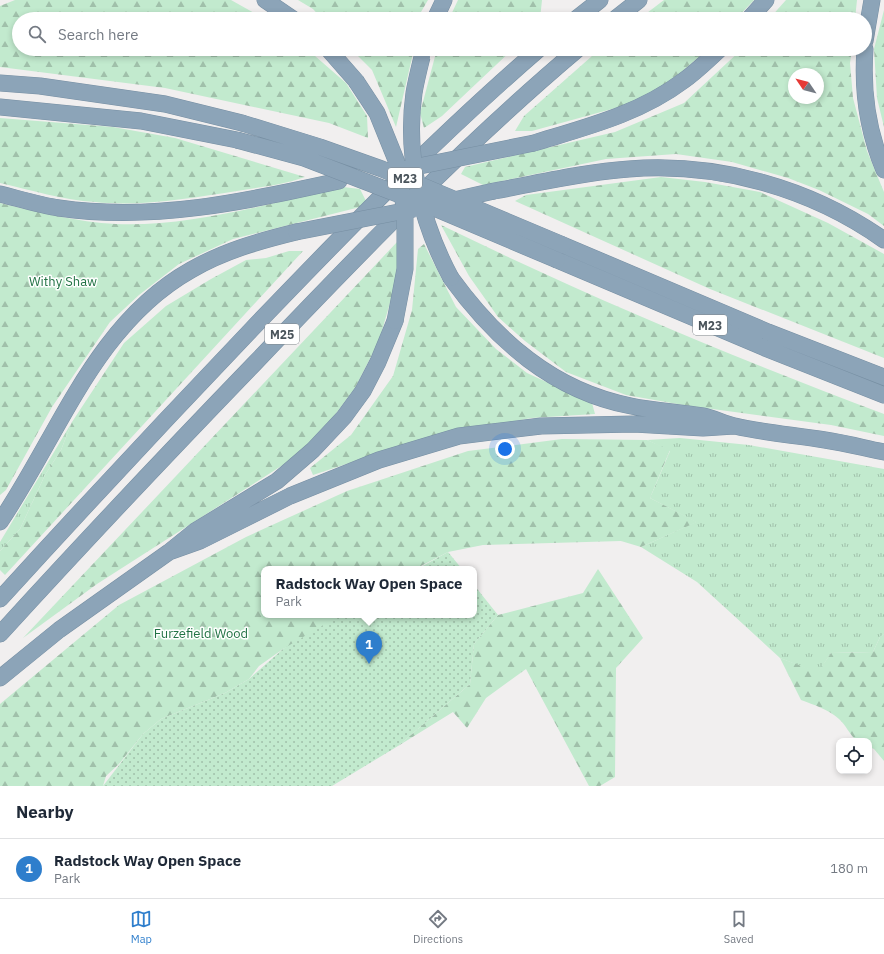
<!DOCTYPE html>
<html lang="en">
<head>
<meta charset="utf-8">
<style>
  :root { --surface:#fff; --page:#f6f6f7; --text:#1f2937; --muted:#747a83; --line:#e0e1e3; --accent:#2e7ecc }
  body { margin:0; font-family:"IBM Plex Sans",sans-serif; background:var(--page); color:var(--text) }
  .controls { position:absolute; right:12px; bottom:12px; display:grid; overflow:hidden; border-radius:8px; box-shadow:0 2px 6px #0003 }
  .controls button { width:36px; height:36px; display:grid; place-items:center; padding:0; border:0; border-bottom:1px solid var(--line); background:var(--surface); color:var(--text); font:20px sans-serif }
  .compass { position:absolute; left:788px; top:68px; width:36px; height:36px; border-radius:50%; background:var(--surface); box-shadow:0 2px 6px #0003; rotate:305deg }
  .you { position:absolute; left:505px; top:449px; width:14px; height:14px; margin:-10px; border:3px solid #fff; border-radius:50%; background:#1a73e8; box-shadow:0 0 0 6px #1a73e833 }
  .badge { display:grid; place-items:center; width:26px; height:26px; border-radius:50%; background:var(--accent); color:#fff; font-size:13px; font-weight:700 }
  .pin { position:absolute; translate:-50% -33px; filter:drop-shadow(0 1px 2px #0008) }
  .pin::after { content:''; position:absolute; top:21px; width:14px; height:12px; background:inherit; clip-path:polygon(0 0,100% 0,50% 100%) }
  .popup { position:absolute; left:261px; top:566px; width:216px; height:52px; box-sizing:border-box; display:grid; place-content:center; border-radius:8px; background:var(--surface); filter:drop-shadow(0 1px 3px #0005); font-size:13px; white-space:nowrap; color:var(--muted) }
  .popup b { font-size:15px; color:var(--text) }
  .popup::after { content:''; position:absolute; left:50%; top:100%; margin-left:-8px; border:8px solid transparent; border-top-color:var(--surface) }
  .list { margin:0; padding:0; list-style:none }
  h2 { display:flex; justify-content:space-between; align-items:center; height:52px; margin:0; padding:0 16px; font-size:17px }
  h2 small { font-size:13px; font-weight:400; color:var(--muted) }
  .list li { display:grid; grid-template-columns:26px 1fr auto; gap:12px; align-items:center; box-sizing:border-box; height:60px; padding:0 16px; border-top:1px solid var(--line) }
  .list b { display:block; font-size:15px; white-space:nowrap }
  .list p { margin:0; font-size:13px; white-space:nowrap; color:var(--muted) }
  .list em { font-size:13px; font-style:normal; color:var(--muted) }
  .icon { flex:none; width:22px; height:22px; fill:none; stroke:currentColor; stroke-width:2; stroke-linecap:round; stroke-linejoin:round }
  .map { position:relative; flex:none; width:884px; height:786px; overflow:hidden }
  .search { position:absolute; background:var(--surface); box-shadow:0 2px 6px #0003; left:12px; right:12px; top:12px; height:44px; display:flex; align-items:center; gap:10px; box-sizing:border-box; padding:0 14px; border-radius:22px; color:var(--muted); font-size:15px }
  .sheet { height:112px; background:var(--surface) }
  nav { display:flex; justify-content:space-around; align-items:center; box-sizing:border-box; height:56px; border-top:1px solid var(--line); background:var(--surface); font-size:11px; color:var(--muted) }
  nav a { display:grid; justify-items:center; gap:2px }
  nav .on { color:var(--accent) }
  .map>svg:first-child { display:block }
</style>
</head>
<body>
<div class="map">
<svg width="884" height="786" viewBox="0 0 884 786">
  <defs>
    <pattern id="grass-tufts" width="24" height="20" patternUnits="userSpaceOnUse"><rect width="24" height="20" fill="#c2eace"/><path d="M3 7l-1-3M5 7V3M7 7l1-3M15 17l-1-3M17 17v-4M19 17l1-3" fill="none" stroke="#a0c0aa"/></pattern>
    <pattern id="forest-firs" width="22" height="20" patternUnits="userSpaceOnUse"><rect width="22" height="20" fill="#c2eace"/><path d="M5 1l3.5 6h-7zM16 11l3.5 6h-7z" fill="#a0c0aa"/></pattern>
    <pattern id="park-dots" width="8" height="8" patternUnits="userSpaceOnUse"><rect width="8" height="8" fill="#c2eace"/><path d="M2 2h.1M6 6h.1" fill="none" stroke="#a0c0aa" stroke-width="1.8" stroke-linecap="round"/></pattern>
  </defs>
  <rect width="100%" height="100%" fill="#f1efef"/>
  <path fill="url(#grass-tufts)" d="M72 422 61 450 45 475 20 529 0 551V542Z
    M680 438 749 445 884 469V634L880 637 873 652 831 653 818 673 780 658 697 582 641 547 696 522 650 498 670 451 647 440Z"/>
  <path fill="url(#forest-firs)" fill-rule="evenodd" d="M15 0H231L265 19H19V49H307L346 83 367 116 368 138 329 123 165 88 0 67V6Z
    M298 0H428L421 12 420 19H322L313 9Z
    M458 0H542L540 19H449Z
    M664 0H754L736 19H639Z
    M786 0H857L855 19H769Z
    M884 10V127L877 98 874 49Z
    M351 49H414L396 127 372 70Z
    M437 49H513L442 116 424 128 420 113Z
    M600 49H708L679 74 641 101 532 131H515L524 116Z
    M742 49H852L850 63 853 98 867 151 884 192V226L868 214 819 190 788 178 732 162 676 154 606 159 483 185 461 174 465 167 615 132 684 103ZM794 74H818V98H794Z
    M0 118 113 127 175 138 305 177C283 185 260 187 237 191 191 198 141 207 95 202 63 200 31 190 0 183Z
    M661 177 705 182 760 192 828 223 884 254V358L710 289 515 201 526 195Z
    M343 187 360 189 368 205 233 239 179 264 139 295 110 322 52 407 6 490 0 495V203C38 212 77 222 116 224 190 227 271 203 343 187Z
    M441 225C585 295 734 358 884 414V436L831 425 683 405 626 395 566 372 525 341 498 317 469 276Z
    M398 241V275L379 341 355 388 323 431 286 463 97 584 23 638Z
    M424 244 456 307 496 349 527 373 592 403 595 414 531 418 416 441 313 475 310 468 351 435 393 376 412 310 418 249Z
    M289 251H303L5 575 0 570V551L20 529 45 475 61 450 72 422 124 343 166 306 211 279 246 260 266 258Z
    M562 439 647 440 670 450 650 498 697 522 641 547 621 541 483 545 448 552 415 569H264V615H346L313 636 283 649 259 666 249 679 225 693 161 719 143 734 119 764 106 776 103 786H0V704L119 605 246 537 347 491 468 451Z
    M598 569 643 638 616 668 615 777 600 786H589L526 669 486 698 467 728 453 712 398 746 470 684 474 644 498 615 583 593Z
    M884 634V761L874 749 869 747V741H857C849 734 846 725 839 719 828 709 814 705 801 700L780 658 818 672 831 653 873 652 880 637Z"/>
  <path fill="url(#park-dots)" d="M448 552 462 569H417Z
    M474 585 498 615 474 644 470 684 398 746 332 786H103L143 734 161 719 225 693 249 679 283 649 340 615H474Z"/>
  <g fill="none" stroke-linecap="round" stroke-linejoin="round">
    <defs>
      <path id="highway" d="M265 0 293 19
        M435 19 444 0
        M576 19 600 0
        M615 19 639 0
        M749 19 766 0
        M865 41 872 0
        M328 49 356 81
        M865 49C862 90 868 132 884 170
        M0 83 40 86 165 104 242 123
        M0 107 141 121 237 140
        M534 143C586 127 639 114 683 81 696 72 708 60 720 49
        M494 191C539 183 584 172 629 169 718 162 811 188 884 240
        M0 194C20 199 39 205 59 208 154 222 247 201 339 181
        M563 245 768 332 884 377
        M557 260 765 348 884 395
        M451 278C496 340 553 391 631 406 655 411 679 412 703 416 714 418 724 424 735 426 764 433 795 435 825 440 845 443 864 448 884 452
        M0 522C59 435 95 324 191 270 224 251 259 241 296 232
        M169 552 200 541 290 496 379 460 459 436 541 426 634 424 703 428 734 426
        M0 599C83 508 166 419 251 330 344 233 437 137 539 49
        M0 634C84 542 169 452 255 363 359 254 463 146 578 49
        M0 678 59 630 169 552 195 531 277 481 313 450 344 417 363 391 378 362 395 321"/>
    </defs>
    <use href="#highway" stroke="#778fa3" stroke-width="17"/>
    <use href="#highway" stroke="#8ca4b8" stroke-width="16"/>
    <defs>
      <path id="highway-bridge" d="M422 57C419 69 416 81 414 93 405 156 421 222 451 278
        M356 81 377 113 396 160 405 212V269L395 321
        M242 123 320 147 382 169 563 245
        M237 140 304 158 434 208 557 260
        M405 169 534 143
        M454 200 494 191
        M296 232 414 209"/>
    </defs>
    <use href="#highway-bridge" stroke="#778fa3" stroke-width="17" stroke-linecap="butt"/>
    <use href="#highway-bridge" stroke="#8ca4b8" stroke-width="16"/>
  </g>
  <g text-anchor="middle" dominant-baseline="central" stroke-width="3" stroke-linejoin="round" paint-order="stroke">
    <g fill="#fff" stroke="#80878c" stroke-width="1">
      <rect x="388" y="168" width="34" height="20" rx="3"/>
      <rect x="693" y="315" width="34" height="20" rx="3"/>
      <rect x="265" y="324" width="34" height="20" rx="3"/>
    </g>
    <g font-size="12" font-weight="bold" fill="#49535a">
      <text x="405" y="178">M23</text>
      <text x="710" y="325">M23</text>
      <text x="282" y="334">M25</text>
    </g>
    <g font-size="13" fill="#227345" stroke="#fff">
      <text x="63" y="281">Withy Shaw</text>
      <text x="201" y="633">Furzefield Wood</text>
    </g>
  </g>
</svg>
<div class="controls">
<button><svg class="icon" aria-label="locate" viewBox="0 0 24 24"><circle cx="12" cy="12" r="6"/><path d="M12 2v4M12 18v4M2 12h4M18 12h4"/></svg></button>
</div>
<svg class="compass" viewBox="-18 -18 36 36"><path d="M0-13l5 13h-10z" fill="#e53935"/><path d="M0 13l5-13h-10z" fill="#747a83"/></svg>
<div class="you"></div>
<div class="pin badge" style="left:369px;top:664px">1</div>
<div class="popup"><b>Radstock Way Open Space</b>Park</div>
<div class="search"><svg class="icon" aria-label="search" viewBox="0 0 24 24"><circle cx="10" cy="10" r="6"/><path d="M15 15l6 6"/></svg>Search here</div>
</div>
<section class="sheet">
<h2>Nearby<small></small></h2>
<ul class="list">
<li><span class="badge">1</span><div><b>Radstock Way Open Space</b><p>Park</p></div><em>180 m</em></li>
</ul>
</section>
<nav>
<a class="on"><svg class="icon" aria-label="map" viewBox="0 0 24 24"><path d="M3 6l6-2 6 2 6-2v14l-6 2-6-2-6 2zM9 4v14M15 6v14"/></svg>Map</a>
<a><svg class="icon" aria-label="directions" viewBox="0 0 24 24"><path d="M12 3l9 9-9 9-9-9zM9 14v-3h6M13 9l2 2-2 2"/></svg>Directions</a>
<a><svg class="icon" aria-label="saved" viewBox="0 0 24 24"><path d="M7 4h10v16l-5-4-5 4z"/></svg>Saved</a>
</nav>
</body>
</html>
